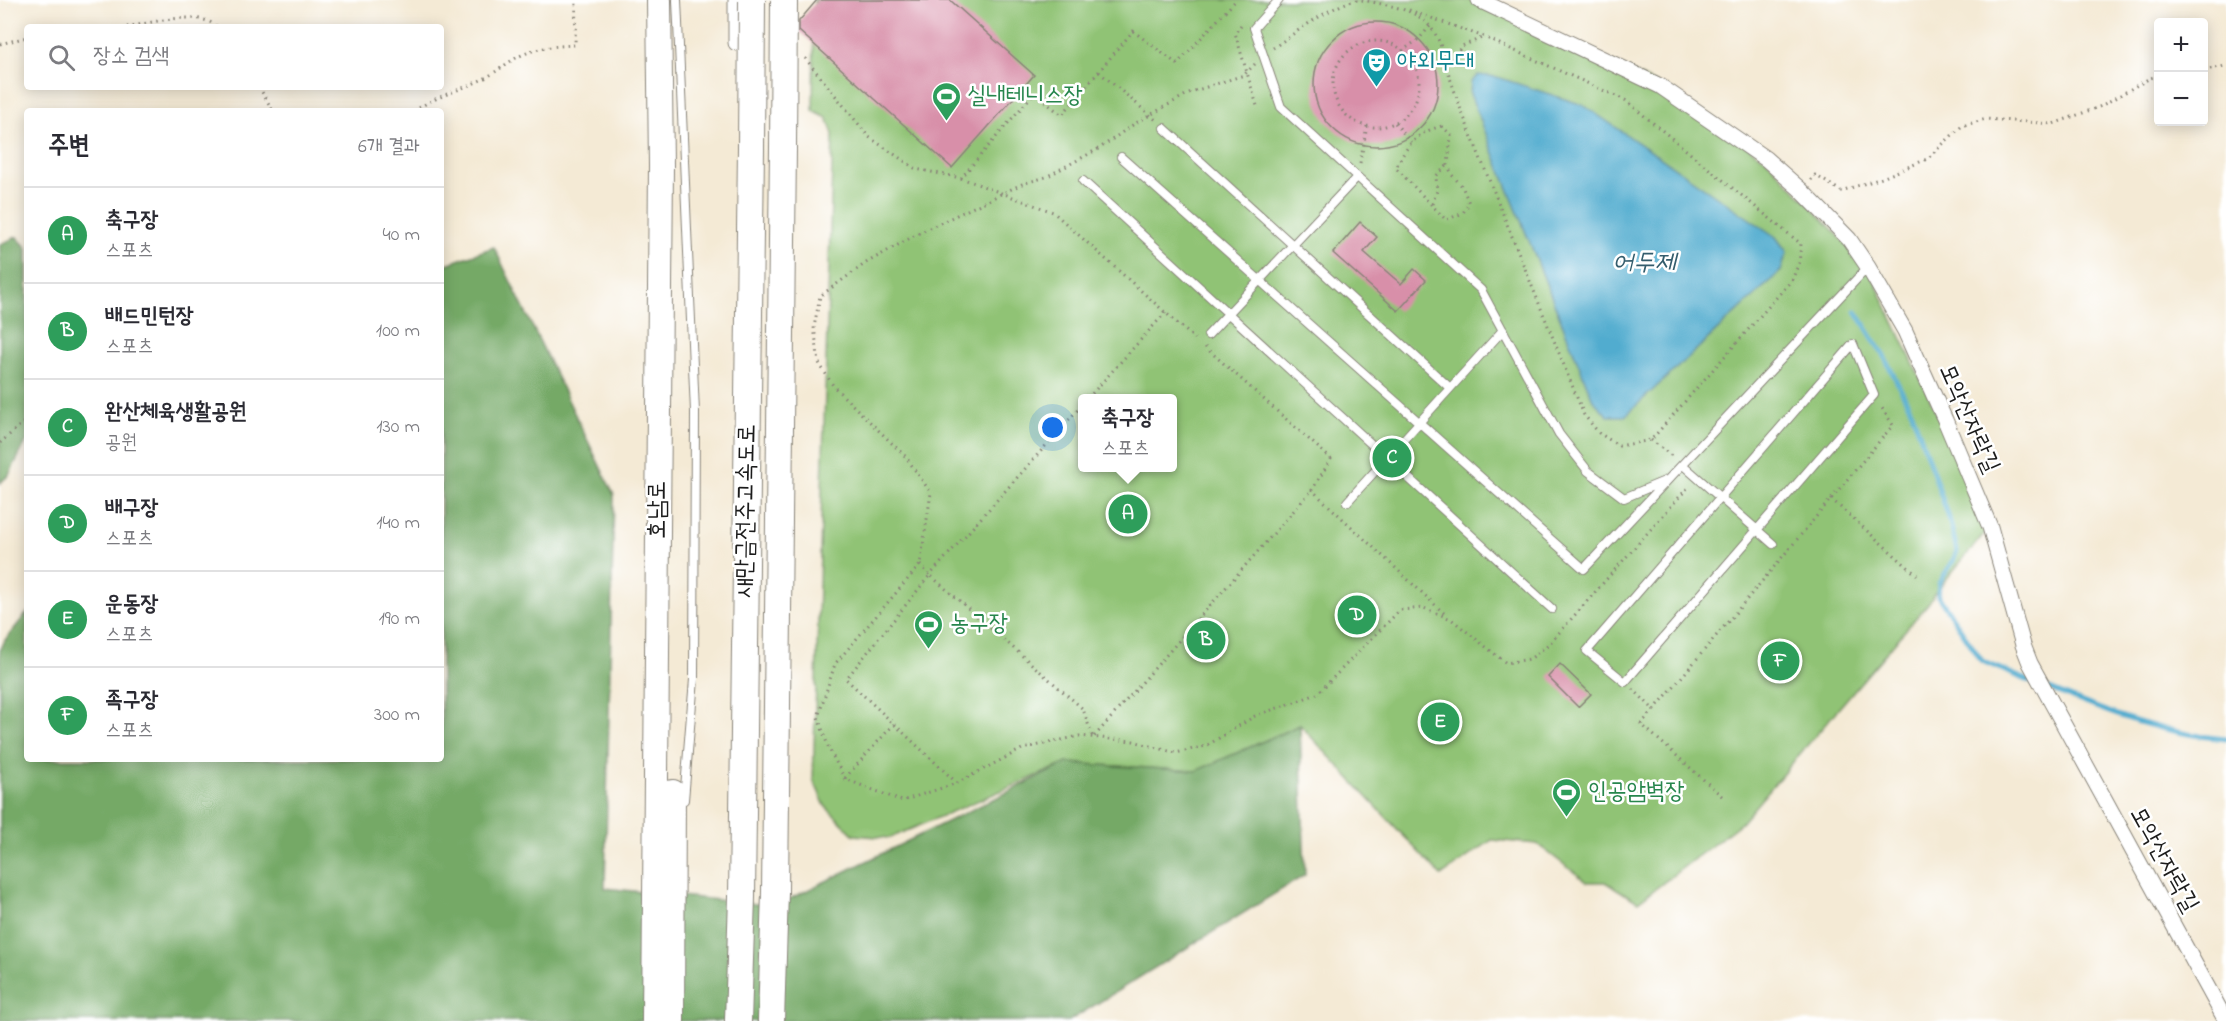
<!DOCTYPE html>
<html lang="ko">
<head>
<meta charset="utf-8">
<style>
  :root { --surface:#fff; --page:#f2f2f3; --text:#2b2b33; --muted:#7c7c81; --line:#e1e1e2; --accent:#ea580c }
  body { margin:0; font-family:"Indie Flower","Poor Story",sans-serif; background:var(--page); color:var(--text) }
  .controls { position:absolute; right:18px; top:18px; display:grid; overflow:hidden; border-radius:6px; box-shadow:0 3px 15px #0003 }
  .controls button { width:54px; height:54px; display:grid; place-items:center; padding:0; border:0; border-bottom:2px solid var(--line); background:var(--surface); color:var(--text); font:30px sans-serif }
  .you { position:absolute; left:1053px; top:428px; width:21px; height:21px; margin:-15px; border:4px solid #fff; border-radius:50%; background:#1a73e8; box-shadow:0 0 0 9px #1a73e833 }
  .badge { display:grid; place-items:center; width:39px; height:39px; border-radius:50%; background:var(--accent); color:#fff; font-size:20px; font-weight:700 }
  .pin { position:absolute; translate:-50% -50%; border:3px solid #fff; box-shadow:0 2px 6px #0006 }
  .popup { position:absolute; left:1078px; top:394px; width:99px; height:78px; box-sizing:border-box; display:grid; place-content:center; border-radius:6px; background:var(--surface); filter:drop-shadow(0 2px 4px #0005); font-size:20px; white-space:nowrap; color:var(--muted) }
  .popup b { font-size:22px; color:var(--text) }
  .popup::after { content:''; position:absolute; left:50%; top:100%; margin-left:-12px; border:12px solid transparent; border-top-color:var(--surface) }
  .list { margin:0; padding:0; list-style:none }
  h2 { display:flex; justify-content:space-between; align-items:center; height:78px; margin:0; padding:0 24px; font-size:26px }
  h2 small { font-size:20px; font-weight:400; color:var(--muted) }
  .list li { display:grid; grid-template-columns:39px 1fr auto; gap:18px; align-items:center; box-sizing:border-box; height:96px; padding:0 24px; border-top:2px solid var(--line) }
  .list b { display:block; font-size:22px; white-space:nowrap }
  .list p { margin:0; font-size:20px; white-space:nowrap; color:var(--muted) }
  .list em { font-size:20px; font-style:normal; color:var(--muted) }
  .icon { flex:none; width:33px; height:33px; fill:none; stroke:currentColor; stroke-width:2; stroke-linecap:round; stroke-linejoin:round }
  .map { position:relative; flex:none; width:2226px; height:1021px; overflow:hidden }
  .search { position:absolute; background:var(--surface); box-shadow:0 3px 15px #0003; left:24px; top:24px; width:420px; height:66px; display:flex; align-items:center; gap:15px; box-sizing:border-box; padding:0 21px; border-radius:6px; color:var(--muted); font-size:22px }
  .panel { position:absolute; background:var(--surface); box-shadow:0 3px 15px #0003; left:24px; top:108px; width:420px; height:654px; border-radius:6px }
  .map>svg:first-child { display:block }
</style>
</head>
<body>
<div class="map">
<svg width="2226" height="1021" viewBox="0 0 2226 1021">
  <rect width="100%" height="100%" fill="#fff"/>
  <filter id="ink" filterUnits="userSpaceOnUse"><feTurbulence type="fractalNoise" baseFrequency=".0167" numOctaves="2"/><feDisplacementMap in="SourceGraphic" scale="12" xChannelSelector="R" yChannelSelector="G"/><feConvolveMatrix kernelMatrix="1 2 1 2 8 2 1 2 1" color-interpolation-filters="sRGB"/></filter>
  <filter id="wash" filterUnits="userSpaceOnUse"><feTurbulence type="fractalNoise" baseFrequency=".008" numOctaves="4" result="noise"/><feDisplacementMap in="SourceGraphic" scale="24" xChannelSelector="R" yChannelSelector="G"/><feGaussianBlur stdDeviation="1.35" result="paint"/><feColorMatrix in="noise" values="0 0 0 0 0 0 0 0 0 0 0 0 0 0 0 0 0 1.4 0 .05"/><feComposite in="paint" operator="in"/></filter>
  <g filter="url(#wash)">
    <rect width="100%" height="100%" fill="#f4ead5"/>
    <path fill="#90c374" stroke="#567048" stroke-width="1.5" fill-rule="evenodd" d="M814 0H1479L1660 86 1766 159 1868 267 1990 527 1933 595 1932 599 1741 823 1638 902 1606 882H1587L1537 844 1492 840 1441 876 1300 725 1196 771 1067 763 890 838 854 835 825 806 813 779 833 134 827 118 813 111ZM1083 398H1173V468H1083Z"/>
    <path fill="#74a966" stroke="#486241" stroke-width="1.5" d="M17 237 27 248V440L9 475 0 483V244Z
      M494 247 614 495 605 888 775 906 1067 763 1196 771 1300 725 1305 875 1069 1021H0V651L5 640 27 613V759H441V266Z"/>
    <path fill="#51accf" stroke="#366476" stroke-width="1.5" d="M1478 75 1497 77 1583 105 1776 237 1787 252 1781 271 1625 416H1608L1593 400 1470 94 1471 82Z"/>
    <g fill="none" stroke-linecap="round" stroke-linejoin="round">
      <path stroke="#51accf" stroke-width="5" d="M1856 311 1885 358 1912 412 1949 518 1957 551 1952 563 1939 583 1938 596 1982 661 2038 685
        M2050 689C2108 713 2162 734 2226 739"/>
    </g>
    <g id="blocks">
      <path fill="#d88fa9" d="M817 0H950L1034 75 952 168 799 31V21Z
        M1314 84a62 62 0 1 1 124 0a62 62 0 1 1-124 0Z
        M1360 222 1377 237 1364 252 1401 284 1414 269 1426 280 1398 311 1333 253Z
        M1560 664 1591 694 1578 707 1548 677Z"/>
    </g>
  </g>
  <g filter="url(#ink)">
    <use href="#blocks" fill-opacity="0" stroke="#888378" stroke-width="1.5"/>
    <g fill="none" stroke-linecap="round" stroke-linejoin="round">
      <defs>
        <path id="service" d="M677 0 695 412 694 679 684 800
          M1279 0 1254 28 1281 107 1481 290 1559 434 1588 471 1624 498 1667 480
          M1164 128 1450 388
          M1121 157 1584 569 1868 267
          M1083 181 1552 609
          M1208 335 1357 177
          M1853 344 1874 395 1625 682 1587 651Z
          M1683 465 1773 544
          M1347 502 1503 330"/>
        <path id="minor" d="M736 0V43
          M1479 0 1660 86 1766 159 1800 189 1849 239 1868 267 1905 331 1945 420 1990 527 2023 645 2030 663 2226 1021"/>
        <path id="trunk" d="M654 1021 661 166 659 0
          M672 1021 673 792"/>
        <path id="motorway" d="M738 1021 742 897 751 148
          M771 1021 775 892 783 148"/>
      </defs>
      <use href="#service" stroke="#888378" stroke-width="10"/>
      <use href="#minor" stroke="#888378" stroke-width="17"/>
      <use href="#trunk" stroke="#888378" stroke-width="26"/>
      <use href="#motorway" stroke="#888378" stroke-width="28"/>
      <path stroke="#888378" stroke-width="3" stroke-dasharray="1.5 4.5" stroke-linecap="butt" d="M1409 10 1484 37 1625 100 1801 244 1799 263 1792 280 1651 440 1619 446 1599 433 1584 415 1461 110 1446 66 1462 46 1484 37
        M1241 25 1235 33 1258 109
        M127 27C150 23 199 9 217 27
        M1333 84a43 43 0 1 1 86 0a43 43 0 1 1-86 0Z
        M0 44 27 37
        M1273 48C1292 35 1337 1 1359 0 1366 0 1375 3 1382 4 1423 12 1438 25 1446 66
        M1402 51 1419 39 1431 25
        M805 58 869 137 916 169 961 178 1034 93 1062 115 1133 31 1177 64 1236 0
        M1255 64 1244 75 1191 92 1134 124 1100 148 1046 177 1022 184 921 232 866 263 820 296 814 327 819 363 834 387 906 457 931 493 920 565 835 664 818 717 829 749 845 779 902 801 957 783 1022 749 1079 736 1133 741 1176 753 1206 746 1255 716 1317 694 1400 610 1424 608 1451 619 1506 663 1530 659 1550 643 1690 485
        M2204 70 2226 66
        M1099 72 1157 121
        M259 87 273 111
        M414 111C434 97 458 91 481 80 495 74 507 62 520 56 538 47 556 46 575 45L576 0
        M1395 123 1411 142
        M1442 126 1451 135 1448 165 1452 175 1462 186 1469 203 1463 213 1446 220 1396 168C1406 146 1417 132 1442 126Z
        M1360 163 1367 126
        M961 178 1053 212 1195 339
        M1811 180 1815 175 1841 191 1882 178 1927 159 1962 126 1986 119 2053 124 2099 107 2150 78 2158 76
        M1432 204 1437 191 1436 176 1448 165
        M1205 347 1331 459 1312 490 1447 616
        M1088 398 1166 312
        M1651 440 1673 457
        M0 443 27 419
        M1831 499 1917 575
        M920 565 930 575 1083 404
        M1633 689 1654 710 1893 425 1880 405
        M1654 710 1641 724 1723 797
        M845 778 894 724
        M957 783 846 679 930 575 1083 709 1093 738 1312 490"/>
      <use href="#service" stroke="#fff" stroke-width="8"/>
      <use href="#minor" stroke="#fff" stroke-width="15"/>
      <use href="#trunk" stroke="#fff" stroke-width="24"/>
      <use href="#motorway" stroke="#fff" stroke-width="26"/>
      <defs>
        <path id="motorway-bridge" d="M751 148 752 0
          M783 148 784 0"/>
      </defs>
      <use href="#motorway-bridge" stroke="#888378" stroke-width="28" stroke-linecap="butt"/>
      <use href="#motorway-bridge" stroke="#fff" stroke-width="26"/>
    </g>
  </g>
  <defs>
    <symbol id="theatre-pin" viewBox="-11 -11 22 30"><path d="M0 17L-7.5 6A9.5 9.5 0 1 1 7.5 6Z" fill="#0f9aa8" stroke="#fff"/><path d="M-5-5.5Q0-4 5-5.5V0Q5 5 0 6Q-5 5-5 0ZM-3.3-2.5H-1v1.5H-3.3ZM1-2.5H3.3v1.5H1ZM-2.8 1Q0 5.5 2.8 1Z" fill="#fff"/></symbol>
    <symbol id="stadium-pin" viewBox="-11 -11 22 30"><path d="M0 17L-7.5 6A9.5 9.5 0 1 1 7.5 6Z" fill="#2e9e5b" stroke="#fff"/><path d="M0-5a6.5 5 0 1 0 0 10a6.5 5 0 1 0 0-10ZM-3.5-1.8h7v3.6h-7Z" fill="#fff"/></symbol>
  </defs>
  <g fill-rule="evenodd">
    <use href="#theatre-pin" x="1360" y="46" width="33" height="45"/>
    <use href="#stadium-pin" x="930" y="80" width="33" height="45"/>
    <use href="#stadium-pin" x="912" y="608" width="33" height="45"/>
    <use href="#stadium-pin" x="1550" y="776" width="33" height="45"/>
  </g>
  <g text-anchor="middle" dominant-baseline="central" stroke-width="5" stroke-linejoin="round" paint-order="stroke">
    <g font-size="24" fill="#0d838f" stroke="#fff" text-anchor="start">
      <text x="1397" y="62">야외무대</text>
    </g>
    <g font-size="24" fill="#27864d" stroke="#fff" text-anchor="start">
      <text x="967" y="96">실내테니스장</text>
      <text x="950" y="624">농구장</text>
      <text x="1588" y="792">인공암벽장</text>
    </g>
    <g font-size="24" fill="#1c1c1c" stroke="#fff">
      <text transform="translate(1968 419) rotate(66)">모악산자락길</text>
      <text transform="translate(658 510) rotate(-90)">호남로</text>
      <text transform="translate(747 511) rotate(-89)">새만금전주고속도로</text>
      <text transform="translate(2163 860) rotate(61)">모악산자락길</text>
    </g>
    <g font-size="26" font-style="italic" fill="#345d6d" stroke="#fff">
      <text x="1644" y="264">어두제</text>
    </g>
  </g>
</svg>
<div class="controls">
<button>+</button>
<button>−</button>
</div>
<div class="you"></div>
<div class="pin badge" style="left:1128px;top:514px;background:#2e9e5b">A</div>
<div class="popup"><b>축구장</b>스포츠</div>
<div class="pin badge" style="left:1206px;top:640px;background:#2e9e5b">B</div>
<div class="pin badge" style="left:1392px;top:458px;background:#2e9e5b">C</div>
<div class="pin badge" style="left:1357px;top:615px;background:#2e9e5b">D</div>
<div class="pin badge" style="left:1440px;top:722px;background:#2e9e5b">E</div>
<div class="pin badge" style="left:1780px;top:661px;background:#2e9e5b">F</div>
<div class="search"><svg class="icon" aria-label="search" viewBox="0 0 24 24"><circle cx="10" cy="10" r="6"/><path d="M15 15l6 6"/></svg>장소 검색</div>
<section class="panel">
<h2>주변<small>6개 결과</small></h2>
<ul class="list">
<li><span class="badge" style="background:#2e9e5b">A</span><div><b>축구장</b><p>스포츠</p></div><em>40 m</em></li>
<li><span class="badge" style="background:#2e9e5b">B</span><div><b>배드민턴장</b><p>스포츠</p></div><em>100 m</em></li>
<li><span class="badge" style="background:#2e9e5b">C</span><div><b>완산체육생활공원</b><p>공원</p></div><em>130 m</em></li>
<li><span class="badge" style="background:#2e9e5b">D</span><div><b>배구장</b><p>스포츠</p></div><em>140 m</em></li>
<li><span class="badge" style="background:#2e9e5b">E</span><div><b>운동장</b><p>스포츠</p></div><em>190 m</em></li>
<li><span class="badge" style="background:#2e9e5b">F</span><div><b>족구장</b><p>스포츠</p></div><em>300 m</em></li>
</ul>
</section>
</div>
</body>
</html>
